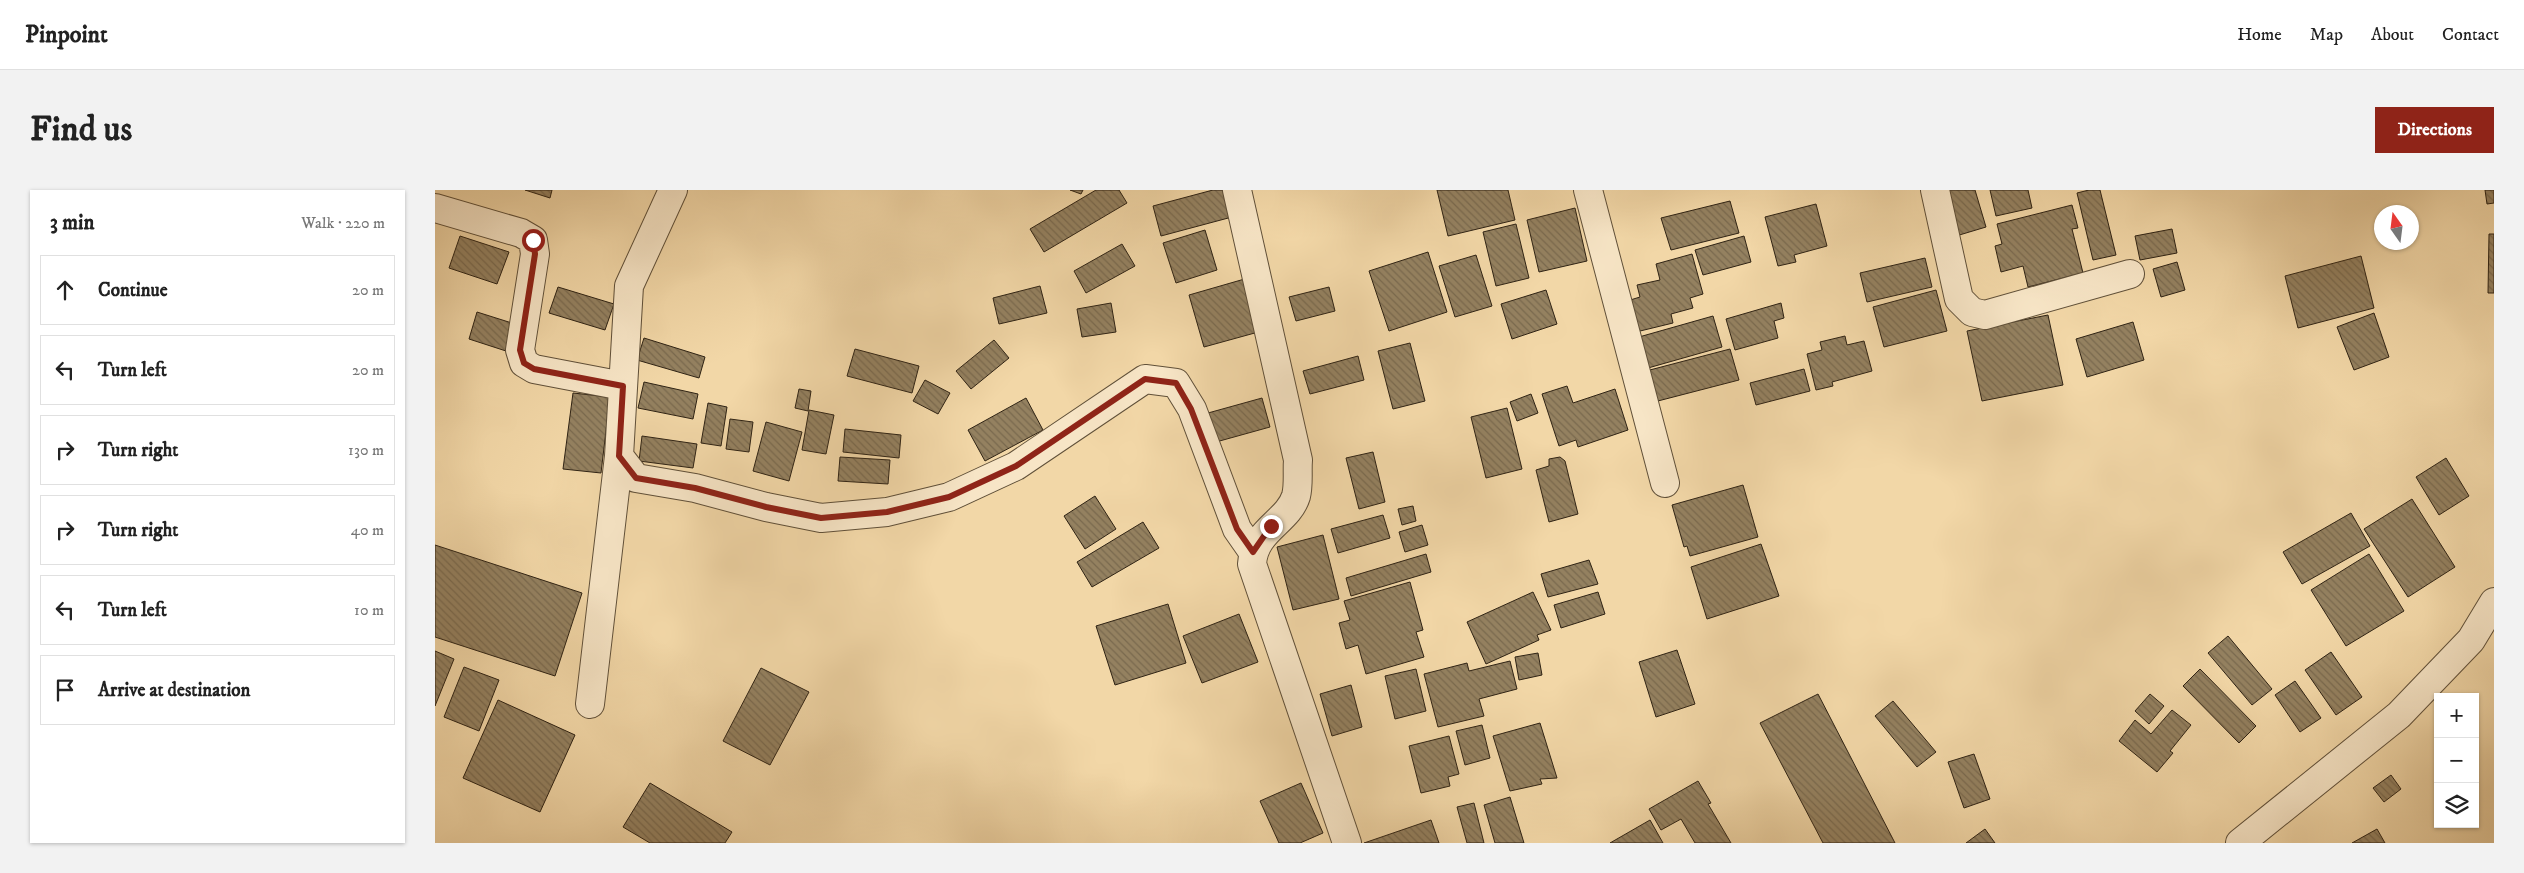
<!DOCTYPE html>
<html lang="en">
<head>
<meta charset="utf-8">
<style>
  :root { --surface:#fff; --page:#f2f2f2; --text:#222; --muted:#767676; --line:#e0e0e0; --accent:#8f2418 }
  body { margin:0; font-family:"IM FELL DW Pica",serif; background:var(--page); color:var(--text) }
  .controls { position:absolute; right:15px; bottom:15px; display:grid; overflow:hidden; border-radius:0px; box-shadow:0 1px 4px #0004 }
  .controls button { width:45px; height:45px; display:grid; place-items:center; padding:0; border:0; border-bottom:1px solid var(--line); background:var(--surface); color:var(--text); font:25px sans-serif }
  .compass { position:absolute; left:1939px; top:15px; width:45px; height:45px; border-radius:50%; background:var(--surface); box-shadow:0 1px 4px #0004; rotate:346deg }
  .stop { position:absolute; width:15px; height:15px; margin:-11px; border:4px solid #8f2418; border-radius:50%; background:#fff }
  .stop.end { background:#8f2418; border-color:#fff; box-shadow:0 1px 5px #0008 }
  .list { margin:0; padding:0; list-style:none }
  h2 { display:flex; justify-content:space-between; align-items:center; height:65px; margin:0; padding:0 20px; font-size:21px }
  h2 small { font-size:16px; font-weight:400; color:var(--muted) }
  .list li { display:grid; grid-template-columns:32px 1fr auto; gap:15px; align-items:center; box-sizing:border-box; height:70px; margin:0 10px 10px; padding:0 10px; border:1px solid var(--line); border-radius:0px }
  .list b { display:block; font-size:19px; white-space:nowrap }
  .list em { font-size:16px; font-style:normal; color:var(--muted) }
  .icon { flex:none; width:28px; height:28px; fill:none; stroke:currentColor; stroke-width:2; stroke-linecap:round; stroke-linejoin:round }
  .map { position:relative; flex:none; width:2059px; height:653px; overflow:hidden; border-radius:0px }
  header { display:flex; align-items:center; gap:30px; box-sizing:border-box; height:70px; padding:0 25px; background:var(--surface); border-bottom:1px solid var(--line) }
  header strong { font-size:24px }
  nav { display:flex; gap:28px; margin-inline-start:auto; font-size:18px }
  .intro { display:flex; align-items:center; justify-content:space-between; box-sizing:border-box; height:120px; padding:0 30px }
  h1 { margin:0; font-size:35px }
  .button { padding:12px 22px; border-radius:0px; background:var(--accent); color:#fff; font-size:18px; font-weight:700 }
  main { display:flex; gap:30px; padding:0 30px }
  aside { flex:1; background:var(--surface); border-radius:0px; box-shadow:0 1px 4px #0004 }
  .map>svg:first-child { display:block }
</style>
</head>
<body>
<header>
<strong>Pinpoint</strong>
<nav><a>Home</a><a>Map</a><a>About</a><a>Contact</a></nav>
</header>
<div class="intro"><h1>Find us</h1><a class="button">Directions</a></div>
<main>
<aside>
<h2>3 min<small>Walk · 220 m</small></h2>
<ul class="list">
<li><svg class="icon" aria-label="ahead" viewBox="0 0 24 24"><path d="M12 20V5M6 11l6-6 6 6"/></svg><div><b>Continue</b></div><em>20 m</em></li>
<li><svg class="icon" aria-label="left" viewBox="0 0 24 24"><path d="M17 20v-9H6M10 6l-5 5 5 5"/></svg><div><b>Turn left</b></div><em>20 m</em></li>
<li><svg class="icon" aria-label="right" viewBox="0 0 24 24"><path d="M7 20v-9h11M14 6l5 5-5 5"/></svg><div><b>Turn right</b></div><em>130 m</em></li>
<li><svg class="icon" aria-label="right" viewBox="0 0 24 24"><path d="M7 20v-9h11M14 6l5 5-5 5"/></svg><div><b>Turn right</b></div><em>40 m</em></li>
<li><svg class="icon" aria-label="left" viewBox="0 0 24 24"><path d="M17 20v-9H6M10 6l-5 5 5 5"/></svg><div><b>Turn left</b></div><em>10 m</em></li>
<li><svg class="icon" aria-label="arrive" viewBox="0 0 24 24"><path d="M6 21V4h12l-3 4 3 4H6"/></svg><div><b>Arrive at destination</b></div></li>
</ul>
</aside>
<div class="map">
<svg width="2059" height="653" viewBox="0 0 2059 653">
  <defs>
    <pattern id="building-back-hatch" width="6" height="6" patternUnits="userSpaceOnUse" patternTransform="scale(1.25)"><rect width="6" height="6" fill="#948160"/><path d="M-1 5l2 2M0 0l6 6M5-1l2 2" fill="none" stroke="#79694e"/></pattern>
  </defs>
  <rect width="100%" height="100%" fill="#f2d7a7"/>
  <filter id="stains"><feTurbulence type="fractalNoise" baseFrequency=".004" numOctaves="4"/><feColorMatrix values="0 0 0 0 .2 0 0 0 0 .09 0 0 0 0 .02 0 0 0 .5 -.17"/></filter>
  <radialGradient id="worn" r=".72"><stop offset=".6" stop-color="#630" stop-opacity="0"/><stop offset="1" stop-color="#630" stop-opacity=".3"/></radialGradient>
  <path fill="url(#building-back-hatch)" stroke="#2f2314" d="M90 0H117L115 8Z
    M635 0H648L646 4Z
    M661 0H684L692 13 609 62 595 39Z
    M778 0H790L797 27 726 46 718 16Z
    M1002 0H1073L1080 30 1013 46Z
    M1507 0H1540L1551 37 1521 46Z
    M1555 0H1593L1597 18 1561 26Z
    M1654 0H1665L1681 65 1658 70 1642 3Z
    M2050 0H2059V13L2052 14Z
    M1295 11 1304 43 1236 60 1226 28Z
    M1381 14 1392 56 1359 65 1361 72 1343 76 1330 27Z
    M1637 15 1643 38 1637 39 1648 83 1593 97 1588 76 1566 82 1560 56 1567 54 1562 34Z
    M1140 18 1152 71 1104 82 1092 30Z
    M1081 34 1094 88 1061 96 1048 42Z
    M1737 39 1742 63 1705 70 1700 46Z
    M770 40 782 80 741 93 728 53Z
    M2054 44H2059V103H2053Z
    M25 46 74 62 62 94 14 78Z
    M1309 46 1316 72 1268 85 1260 60Z
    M687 54 700 76 651 103 639 81Z
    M993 62 1012 122 954 141 934 81Z
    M1257 64 1268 104 1255 108 1258 118 1236 124 1238 133 1201 142 1192 111 1205 107 1202 95 1225 90 1221 74Z
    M1041 65 1057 116 1020 127 1004 76Z
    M1926 66 1939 118 1863 138 1850 86Z
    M1490 68 1497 97 1432 112 1425 83Z
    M1742 72 1750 100 1726 107 1718 79Z
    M813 88 827 141 769 157 754 105Z
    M605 96 612 123 564 134 558 108Z
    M123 97 179 114 170 140 114 123Z
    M894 97 900 121 861 131 854 107Z
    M1111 100 1122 134 1077 149 1066 114Z
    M1501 100 1512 141 1449 157 1438 117Z
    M676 113 681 142 647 147 642 119Z
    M1346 113 1349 128 1339 131 1343 148 1300 160 1291 129Z
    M42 122 80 134 71 161 34 149Z
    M1939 123 1954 167 1919 180 1902 137Z
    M1613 125 1628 195 1547 211 1532 141Z
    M1278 126 1287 157 1213 178 1204 147Z
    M1698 132 1709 170 1652 187 1641 149Z
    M1410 146 1412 155 1429 151 1437 181 1397 192 1398 196 1381 200 1372 164 1387 160 1385 152Z
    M209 148 270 167 264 188 202 170Z
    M559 150 574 168 536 199 521 181Z
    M975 153 990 211 958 219 943 161Z
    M420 159 484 176 477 203 412 186Z
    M1295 159 1304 190 1219 212 1211 181Z
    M923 166 929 190 875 204 868 181Z
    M1369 179 1375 201 1321 215 1315 193Z
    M490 190 515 203 503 224 478 211Z
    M209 192 263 204 258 229 203 218Z
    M1132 196 1138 213 1180 199 1193 240 1143 257 1141 250 1124 256 1107 204Z
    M364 199 376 201 373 221 360 218Z
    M138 203 175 207 166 283 128 279Z
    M1096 204 1103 223 1082 231 1075 212Z
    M591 208 608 240 550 271 533 240Z
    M827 208 835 237 781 252 773 223Z
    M273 213 292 217 286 256 266 253Z
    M1072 218 1087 279 1051 288 1036 227Z
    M374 220 399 225 391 264 367 260Z
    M295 229 318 232 314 262 291 259Z
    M331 232 367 242 354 291 318 281Z
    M410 239 466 245 464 268 408 262Z
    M207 246 262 254 258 278 204 271Z
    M938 262 950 312 924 319 911 268Z
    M405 267 455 270 453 294 403 291Z
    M1125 267 1130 271 1143 324 1114 332 1101 280 1114 276V269Z
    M2011 268 2034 306 2004 325 1981 287Z
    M1308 295 1323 347 1255 366 1252 356 1249 357 1237 315Z
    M660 306 681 339 650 359 629 326Z
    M1977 309 2020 377 1973 407 1929 339Z
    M978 316 981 331 967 335 963 319Z
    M1916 323 1935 356 1867 394 1848 362Z
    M948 325 955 348 903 363 896 339Z
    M708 332 724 358 657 397 642 372Z
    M987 335 993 355 970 362 964 342Z
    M888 345 904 409 858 420 842 357Z
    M1326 354 1344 406 1272 429 1256 377Z
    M0 355 147 403 120 486 0 447Z
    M991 364 996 382 916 406 911 388Z
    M1934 364 1969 421 1911 456 1876 400Z
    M1154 370 1163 394 1113 407 1106 384Z
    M975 392 988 440 981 442 989 467 931 484 923 455 911 459 904 433 915 430 909 411Z
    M1098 402 1116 440 1102 445 1104 450 1051 474 1032 432Z
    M1163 402 1170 424 1126 438 1119 415Z
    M733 414 751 473 680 495 661 436Z
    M804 424 823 472 767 493 748 446Z
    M1793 446 1837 499 1817 515 1773 463Z
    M1242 460 1260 514 1221 527 1204 472Z
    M0 461 19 469 0 516Z
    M1896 462 1927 507 1901 525 1870 480Z
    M1103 463 1107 485 1084 490 1080 467Z
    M1075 471 1082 499 1044 509 1049 526 1003 537 989 484 1032 473 1034 481Z
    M29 477 64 490 44 541 9 527Z
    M326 478 374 502 335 575 288 551Z
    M981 479 991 521 960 529 950 486Z
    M1765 479 1821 536 1804 553 1748 496Z
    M1860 491 1886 528 1865 542 1840 505Z
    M916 495 927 537 897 546 885 504Z
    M1383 504 1460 653H1388L1325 533Z
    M1715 504 1729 516 1714 534 1700 521Z
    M63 510 140 545 105 622 28 588Z
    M1458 511 1501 562 1482 577 1440 526Z
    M1737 520 1756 535 1735 561 1738 563 1722 582 1684 551 1700 530 1716 544Z
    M1105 533 1122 588 1105 589 1107 594 1075 601 1058 546Z
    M1047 535 1055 568 1030 575 1021 541Z
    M1014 546 1024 584 1013 587 1015 596 986 603 974 556Z
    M1539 564 1555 609 1529 618 1513 572Z
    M1956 585 1966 599 1949 612 1938 598Z
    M1263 591 1276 613 1273 614 1296 653H1260L1246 629 1226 640 1214 619Z
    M215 593 297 642 290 653H215L188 637Z
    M866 593 888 643 865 653H844L825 611Z
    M1075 607 1089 653H1060L1049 615Z
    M1039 613 1049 653H1032L1022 617Z
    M996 630 1004 653H929Z
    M1215 630 1228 653H1175Z
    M1550 639 1560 653H1531Z
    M1942 639 1950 653H1917Z"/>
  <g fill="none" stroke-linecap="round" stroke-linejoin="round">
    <defs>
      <path id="street" d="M238 0 194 96 184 266 201 288 260 298 331 317 386 328 452 322 514 307 581 276 710 189 741 193 757 219 802 339 818 362
        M802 0 863 270C862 281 864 295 861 306 853 332 819 340 817 374L912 653
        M1153 0 1230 293
        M1500 0 1524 109 1537 122 1550 125 1695 84
        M0 18 86 43 98 50 100 64 85 160 89 173 99 179 188 196
        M155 514 184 266
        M1805 653 1964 525 2036 450 2059 412"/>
    </defs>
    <use href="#street" stroke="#605039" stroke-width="30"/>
    <use href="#street" stroke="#f7e5c6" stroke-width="28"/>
  </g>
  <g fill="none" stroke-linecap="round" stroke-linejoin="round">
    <path stroke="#8f2418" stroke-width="6" d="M98 50 100 64 85 160 89 173 99 179 188 196 184 266 201 288 260 298 331 317 386 328 452 322 514 307 581 276 710 189 741 193 756 219 802 339 818 362 836 336"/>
  </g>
  <rect width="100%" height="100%" filter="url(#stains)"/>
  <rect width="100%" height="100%" fill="url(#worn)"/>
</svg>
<div class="controls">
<button>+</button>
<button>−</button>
<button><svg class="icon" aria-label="layers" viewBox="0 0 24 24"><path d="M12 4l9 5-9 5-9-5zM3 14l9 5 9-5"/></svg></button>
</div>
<svg class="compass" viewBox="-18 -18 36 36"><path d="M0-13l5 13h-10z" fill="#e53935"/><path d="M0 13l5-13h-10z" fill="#767676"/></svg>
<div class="stop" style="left:98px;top:50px"></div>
<div class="stop end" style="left:836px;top:336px"></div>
</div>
</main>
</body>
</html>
